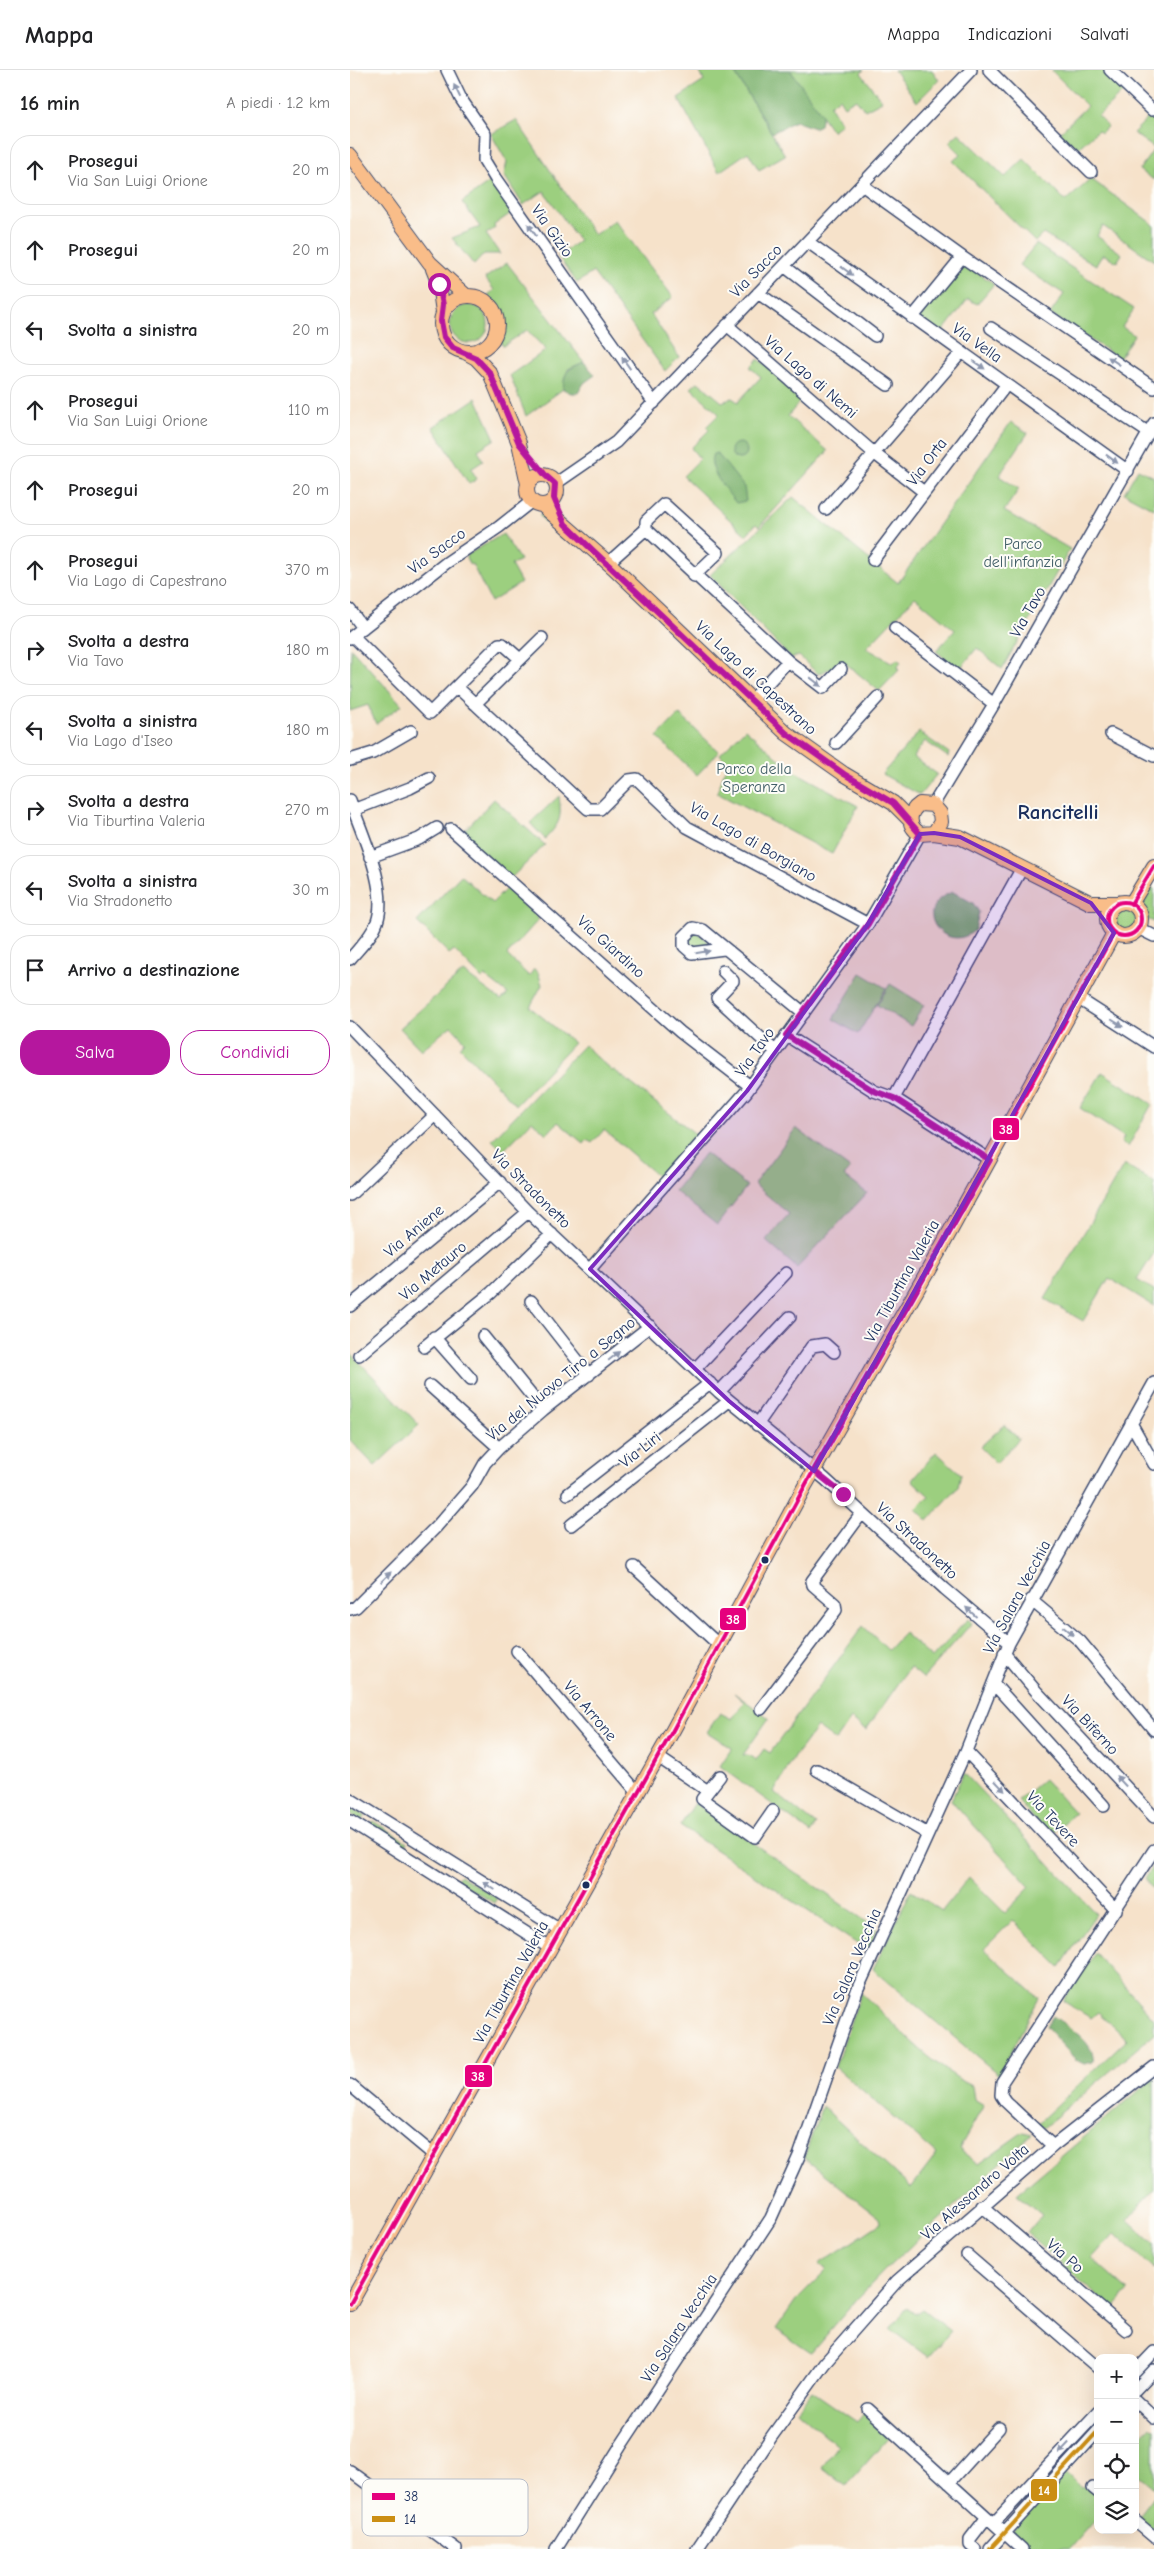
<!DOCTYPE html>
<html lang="it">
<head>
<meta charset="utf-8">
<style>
  :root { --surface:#fff; --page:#f6f6f6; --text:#202124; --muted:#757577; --line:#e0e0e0; --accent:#b5179e }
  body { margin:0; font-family:"Comic Neue",sans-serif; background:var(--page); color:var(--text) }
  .controls { position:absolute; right:15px; bottom:15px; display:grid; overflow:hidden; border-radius:10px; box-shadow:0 5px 20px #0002 }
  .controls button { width:45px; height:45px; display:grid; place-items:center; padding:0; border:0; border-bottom:1px solid var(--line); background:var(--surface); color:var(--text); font:25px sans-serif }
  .stop { position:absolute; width:15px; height:15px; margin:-11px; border:4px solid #b5179e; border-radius:50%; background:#fff }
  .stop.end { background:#b5179e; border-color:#fff; box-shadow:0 1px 5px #0008 }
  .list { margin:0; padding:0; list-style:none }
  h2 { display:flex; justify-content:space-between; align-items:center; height:65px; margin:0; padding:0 20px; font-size:21px }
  h2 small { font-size:16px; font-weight:400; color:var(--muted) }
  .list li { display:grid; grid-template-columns:32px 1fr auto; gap:15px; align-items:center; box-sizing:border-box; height:70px; margin:0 10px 10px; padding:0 10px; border:1px solid var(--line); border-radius:20px }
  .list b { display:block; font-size:19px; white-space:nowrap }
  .list p { margin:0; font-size:16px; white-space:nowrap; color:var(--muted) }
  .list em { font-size:16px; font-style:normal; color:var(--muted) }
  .actions { display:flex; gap:10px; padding:15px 20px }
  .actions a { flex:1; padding:11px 0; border:1px solid var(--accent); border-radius:20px; text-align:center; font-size:18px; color:var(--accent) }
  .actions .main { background:var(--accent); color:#fff }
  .icon { flex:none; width:28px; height:28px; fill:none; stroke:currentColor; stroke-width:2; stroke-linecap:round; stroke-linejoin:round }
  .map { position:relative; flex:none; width:804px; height:2479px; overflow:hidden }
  header { display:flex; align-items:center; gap:30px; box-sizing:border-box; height:70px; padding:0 25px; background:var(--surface); border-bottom:1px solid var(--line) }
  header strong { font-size:24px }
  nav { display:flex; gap:28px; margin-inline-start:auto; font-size:18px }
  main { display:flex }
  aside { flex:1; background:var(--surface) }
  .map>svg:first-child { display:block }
</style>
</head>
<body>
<header>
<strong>Mappa</strong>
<nav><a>Mappa</a><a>Indicazioni</a><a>Salvati</a></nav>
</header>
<main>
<aside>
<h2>16 min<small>A piedi · 1.2 km</small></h2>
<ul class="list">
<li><svg class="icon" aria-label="ahead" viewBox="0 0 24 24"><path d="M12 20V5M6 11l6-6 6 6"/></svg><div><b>Prosegui</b><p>Via San Luigi Orione</p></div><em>20 m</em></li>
<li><svg class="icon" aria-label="ahead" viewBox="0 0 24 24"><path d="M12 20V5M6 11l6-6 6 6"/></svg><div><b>Prosegui</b></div><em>20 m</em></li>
<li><svg class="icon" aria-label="left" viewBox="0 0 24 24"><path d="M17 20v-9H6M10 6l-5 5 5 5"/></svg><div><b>Svolta a sinistra</b></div><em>20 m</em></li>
<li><svg class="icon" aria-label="ahead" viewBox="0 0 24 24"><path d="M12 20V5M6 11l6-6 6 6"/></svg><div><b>Prosegui</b><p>Via San Luigi Orione</p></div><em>110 m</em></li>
<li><svg class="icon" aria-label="ahead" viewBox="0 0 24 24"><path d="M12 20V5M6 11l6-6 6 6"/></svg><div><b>Prosegui</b></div><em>20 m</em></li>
<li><svg class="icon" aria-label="ahead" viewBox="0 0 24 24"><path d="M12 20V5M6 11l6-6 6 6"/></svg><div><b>Prosegui</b><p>Via Lago di Capestrano</p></div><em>370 m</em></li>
<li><svg class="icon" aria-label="right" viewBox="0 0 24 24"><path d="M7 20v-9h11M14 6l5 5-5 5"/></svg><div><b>Svolta a destra</b><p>Via Tavo</p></div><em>180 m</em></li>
<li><svg class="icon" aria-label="left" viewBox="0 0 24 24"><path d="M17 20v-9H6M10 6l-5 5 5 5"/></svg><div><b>Svolta a sinistra</b><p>Via Lago d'Iseo</p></div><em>180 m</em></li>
<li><svg class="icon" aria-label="right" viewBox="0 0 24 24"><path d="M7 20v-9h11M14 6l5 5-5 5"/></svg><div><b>Svolta a destra</b><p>Via Tiburtina Valeria</p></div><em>270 m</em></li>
<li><svg class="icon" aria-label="left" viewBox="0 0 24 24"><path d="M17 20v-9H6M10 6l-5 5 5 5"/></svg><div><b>Svolta a sinistra</b><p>Via Stradonetto</p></div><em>30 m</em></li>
<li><svg class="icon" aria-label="arrive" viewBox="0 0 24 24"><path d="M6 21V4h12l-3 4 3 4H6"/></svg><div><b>Arrivo a destinazione</b></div></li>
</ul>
<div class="actions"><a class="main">Salva</a><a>Condividi</a></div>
</aside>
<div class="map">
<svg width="804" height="2479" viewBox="0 0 804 2479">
  <rect width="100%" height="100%" fill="#fdfcf7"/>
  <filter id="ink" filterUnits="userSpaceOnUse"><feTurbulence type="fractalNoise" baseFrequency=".02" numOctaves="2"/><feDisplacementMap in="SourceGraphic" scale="10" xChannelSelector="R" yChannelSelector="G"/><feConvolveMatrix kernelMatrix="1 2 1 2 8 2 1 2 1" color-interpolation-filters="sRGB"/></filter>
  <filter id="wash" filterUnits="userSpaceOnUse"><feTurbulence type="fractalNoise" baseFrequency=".0096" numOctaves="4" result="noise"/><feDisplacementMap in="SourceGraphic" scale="20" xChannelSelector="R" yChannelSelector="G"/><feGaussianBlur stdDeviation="1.12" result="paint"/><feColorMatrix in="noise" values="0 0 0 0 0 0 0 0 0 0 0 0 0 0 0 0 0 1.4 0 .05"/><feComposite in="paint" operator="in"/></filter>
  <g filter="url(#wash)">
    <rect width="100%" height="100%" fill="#f6e2ca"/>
    <path fill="#9ccf7f" stroke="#5c7f6e" d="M349 0H383L435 85 409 100 398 82 369 102 328 28 354 11Z
      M440 0H514L511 3 532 31 515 40 506 29 494 36 489 28 480 35 491 54 482 61Z
      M544 0H582L589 10 567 32Z
      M701 0H757L776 19 748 46 758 56 751 63 748 60 726 80 709 63 737 36Z
      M804 42V78L783 63Z
      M166 50 244 165 265 150 323 227 301 244 329 287 315 301 243 202 227 213 208 186 229 171 194 121 173 135 154 105 157 92 141 64Z
      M609 63 655 107 674 89 716 131 741 109 804 155V191L753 156 747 166 772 184 767 192 753 184 746 195 693 164 685 172 603 91 611 84 599 72Z
      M804 79V110L789 100Z
      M140 112 164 141 144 155 145 158 136 164 150 184H134L124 195 102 168 130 157 112 132Z
      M686 174 784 239 772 257 784 265 769 288 700 244 714 224 669 195Z
      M613 192 644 214 627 234 618 229 590 265 568 249Z
      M157 193 234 292 218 299 213 319 176 346 160 305 196 280 177 260 153 276 150 271C158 253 152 238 138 225L144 220 135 208Z
      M100 254a19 19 0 1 1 38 0a19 19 0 1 1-38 0Z
      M408 289 453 328 438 346 478 381 409 457 406 454 396 465 333 406 350 389 341 378 359 360 356 357 369 344 341 318 348 312 372 332 382 328 388 332 411 307 400 297Z
      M126 328 145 369 128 380 133 391 121 399 127 409 119 414 83 357Z
      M661 352 678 363 649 406 669 419 654 441 720 479 652 599 627 578 609 600 586 581 605 560 565 527 516 578 543 593 547 589 551 592 547 598 549 600 529 621 494 592 483 602 479 599 468 604 449 586 441 588 360 505 443 427 548 513Z
      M788 399 804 407V439L774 423Z
      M191 444C201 450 207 458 211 469L189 445Z
      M153 464 170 490 161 495 171 513 141 532 122 494 120 495 116 488 117 485Z
      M1 578 52 635 26 654 18 635 0 641Z
      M329 644 369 682 347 705 307 667Z
      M395 659 442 700 508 736 482 784 367 723 377 694 370 684Z
      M569 662 599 683 598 687 575 671 563 687 587 704 570 725 532 704Z
      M209 726C212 749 210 753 195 769L180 753Z
      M144 729 195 775 161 808 111 764Z
      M111 805 142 833 157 818 189 849 157 885 179 906 184 899 188 902 192 915 180 937 224 973 166 1035 110 977 115 971 101 956 71 980 50 958 113 902 151 930 158 924 135 906 132 909 104 880 99 884 67 852Z
      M799 816 804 819V852L793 847 787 835Z
      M762 850a12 12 0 1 1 24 0a12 12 0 1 1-24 0Z
      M347 862 359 872 357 876 344 878 340 875 339 867Z
      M511 903 536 918 508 964 483 949Z
      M540 914 574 935 561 956 527 935Z
      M234 975 262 1001 264 1000 348 1066 311 1109 254 1060 242 1073 237 1070 234 1074 208 1052 197 1064 182 1051 153 1081 142 1070Z
      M752 1002 802 1034 778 1077 771 1073 774 1067 730 1038Z
      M446 1058 500 1099 494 1106 517 1123 447 1198 416 1171 439 1144 404 1114Z
      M355 1083 397 1116 367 1155 325 1121Z
      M774 1095 804 1113V1183L787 1210 804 1220V1236L759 1208 733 1251 695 1229Z
      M0 1282 69 1355 25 1396 0 1370Z
      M654 1355 669 1369 646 1393 630 1377Z
      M586 1382 611 1404 608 1417 578 1451 566 1439 579 1426 562 1410Z
      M618 1549 622 1553 573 1608 560 1597 516 1660 501 1649 486 1671 467 1657 444 1687 424 1722 466 1755 461 1763 370 1696 382 1678 357 1662 370 1643 382 1649 394 1632 384 1623 419 1648 393 1685H398L406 1690 414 1679 420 1683 513 1556 538 1580 554 1563 582 1588Z
      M614 1703 746 1844 710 1897 663 1850 634 1879 689 1928 649 2005 523 1899 561 1821 592 1841 619 1807 655 1843 680 1817 601 1730Z
      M694 1709 725 1743 699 1766 668 1731Z
      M345 1733 527 1859 518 1881 330 1756Z
      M0 1737 15 1746 11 1751 0 1744Z
      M23 1751 57 1772 54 1778 20 1756Z
      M804 1794V1820L794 1809Z
      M110 1805 147 1828 144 1833 106 1810Z
      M745 1883 804 1949V1964L693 2058 688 2053 777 1969 748 1942 741 1948 713 1931Z
      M511 1923C546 1955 580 1995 622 2016L624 2029 634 2035 609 2079 628 2094 673 2062 682 2064 535 2200 507 2229 461 2283 426 2259 446 2230 477 2199 469 2194 531 2153 530 2148 454 2088 472 2036 561 2118 587 2084 485 1997Z
      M804 2008V2120L777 2149 804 2174V2199L765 2163 742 2188 778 2221 762 2239 677 2163 692 2145 667 2124Z
      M557 2238 565 2244 572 2239 601 2261 578 2287 540 2259Z
      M462 2321 507 2352 515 2342 541 2365 496 2416 472 2397 488 2376 447 2340Z
      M801 2356 804 2359V2418L785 2402V2372Z
      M716 2404 729 2417 739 2419 748 2426V2447L720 2479H676L658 2464Z
      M804 2426V2460L788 2447Z"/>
    <path fill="#7db26e" stroke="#4c7066" d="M383 0H440L472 44 470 55 464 58 445 51 422 63Z
      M234 292 245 305 234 313 228 323H221L213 319C215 300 216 300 234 292Z
      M381 381a8 8 0 1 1 16 0a8 8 0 1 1-16 0Z
      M367 383 394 417 396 431 386 433C377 421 356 398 363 384Z
      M603 822 623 833 629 842 625 860C596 887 557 837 603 822Z
      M703 1946C716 1955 747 1974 743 1992L734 1994 726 1990 696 1957Z"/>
  </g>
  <g filter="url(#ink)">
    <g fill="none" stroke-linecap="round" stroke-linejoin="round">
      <defs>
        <path id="minor" d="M97 0 111 29 135 64 134 90 145 108 304 333
          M639 0 741 102
          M760 0 802 40
          M512 115 612 187 804 318
          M458 172 778 401
          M434 196 525 266
          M408 223 538 315
          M562 248 612 187
          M377 255 525 384 574 422
          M641 258 799 363
          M205 414 266 372 621 0
          M476 439 611 283
          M296 459V451L314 434 368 483 344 506
          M523 490 657 314
          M258 493 296 459 438 591 473 618 491 599
          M0 540 13 558
          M545 558 644 634
          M3 566 80 643 149 574H153L170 589
          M0 568 96 493 149 457 182 431
          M107 617 238 739H250L279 710 287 709 337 757 518 854
          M401 631 438 591
          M125 634 192 568
          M761 664 804 686
          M486 673 528 627
          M0 690 23 683 61 661
          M0 730C11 762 39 819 27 852 22 866 10 877 0 889
          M583 735 644 634 804 353
          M3 740 60 718 79 708
          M101 759 330 962 400 1016
          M20 787 69 769 87 758
          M788 858 804 866
          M374 879 342 883 334 876V867L343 858 353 860 454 943
          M373 901 383 911 367 928 425 981
          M729 929 804 977
          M0 957 178 1142 369 1322 475 1409 595 1519 659 1573
          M436 965 524 1021 544 1028 640 1090
          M544 1028 672 798
          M0 1125 85 1045
          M240 1199 397 1021 518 854 570 764
          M181 1231 239 1305
          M0 1236 150 1112
          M133 1266 193 1340
          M84 1267 121 1309
          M74 1277 141 1223 202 1164
          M9 1285 178 1142
          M345 1299 436 1203
          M80 1316 149 1378
          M369 1322 440 1247
          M781 1353 804 1394
          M407 1355 462 1276 475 1274 484 1282
          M218 1424 360 1313
          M221 1455 379 1331
          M284 1497 369 1575
          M681 1530 730 1571 804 1660
          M0 1539 6 1537 87 1456 122 1416 135 1393 149 1378 193 1340 300 1256
          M167 1581 288 1723
          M654 1583 686 1621 804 1747
          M643 1613 754 1736
          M411 1639 486 1540 485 1534 463 1515 462 1511 512 1443
          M616 1681 766 1840
          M308 1687 358 1721
          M467 1700 578 1764
          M370 1706 352 1729 405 1767 423 1741
          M0 1729 210 1860
          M0 1751 200 1878
          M0 2015 84 2085
          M703 2076 655 2031 651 2025 652 2012 804 1780
          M632 2136 776 2260
          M617 2185 748 2298
          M785 2302 804 2282
          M785 2320 804 2300
          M785 2330 804 2348
          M518 2339 672 2479
          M0 2401 106 2479
          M599 2413 649 2358
          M743 2418 748 2422
          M785 2451 804 2467
          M644 2453 748 2342
          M206 2479 270 2377 421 2148 449 2086 508 1918 616 1681 659 1573 804 1313
          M347 2479 422 2366 474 2294 547 2211 703 2076 804 1997
          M625 2479 620 2475V2469L637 2447
          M640 2479 748 2361"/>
        <path id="major" d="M0 85 80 193 116 226
          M83 199 89 214 93 242
          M91 254a28 28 0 1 1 56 0a28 28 0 1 1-56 0Z
          M115 282 126 288 140 303 169 373 178 414
          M177 420a15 15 0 1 1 30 0a15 15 0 1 1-30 0Z
          M192 435 264 498 436 663 494 704 543 733 560 750
          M584 763 591 752 590 743 583 735 570 734C558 742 557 756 570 764L584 763 610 767 741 833H770
          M757 849a17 17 0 1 1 34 0a17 17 0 1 1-34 0Z
          M781 834 804 796
          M0 2234 323 1660 456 1414 592 1176 764 863"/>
      </defs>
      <use href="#minor" stroke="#3c4a6e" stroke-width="14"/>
      <use href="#major" stroke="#3c4a6e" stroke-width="16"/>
      <use href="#minor" stroke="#fff" stroke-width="11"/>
      <use href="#major" stroke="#f9bd89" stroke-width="14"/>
      <defs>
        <path id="bus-1" d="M757 849a17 17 0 1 1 34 0a17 17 0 1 1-34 0Z
          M781 834 804 796
          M0 2234 323 1660 456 1414 592 1176 764 863"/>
        <path id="bus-2" d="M640 2479 748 2361"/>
      </defs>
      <use href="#bus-1" stroke="#fdfcf7" stroke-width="8"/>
      <use href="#bus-2" stroke="#fdfcf7" stroke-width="8"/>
      <use href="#bus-1" stroke="#e5007d" stroke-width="4"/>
      <use href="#bus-2" stroke="#cb8e13" stroke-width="4"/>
    </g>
    <defs><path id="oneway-solid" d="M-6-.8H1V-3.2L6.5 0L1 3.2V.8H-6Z" transform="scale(1.25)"/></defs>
    <g fill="#8d97ae">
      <use href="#oneway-solid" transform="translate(107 21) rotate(-116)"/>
      <use href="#oneway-solid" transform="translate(182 160) rotate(-125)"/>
      <use href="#oneway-solid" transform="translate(497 201) rotate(36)"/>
      <use href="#oneway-solid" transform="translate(764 291) rotate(-146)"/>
      <use href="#oneway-solid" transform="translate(276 293) rotate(-125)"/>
      <use href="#oneway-solid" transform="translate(629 295) rotate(34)"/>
      <use href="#oneway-solid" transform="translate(762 389) rotate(36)"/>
      <use href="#oneway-solid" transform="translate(466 612) rotate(38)"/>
      <use href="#oneway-solid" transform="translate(353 882) rotate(-9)"/>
      <use href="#oneway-solid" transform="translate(767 953) rotate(32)"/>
      <use href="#oneway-solid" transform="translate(264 1286) rotate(-39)"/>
      <use href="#oneway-solid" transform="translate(36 1507) rotate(-45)"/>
      <use href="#oneway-solid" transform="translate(621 1542) rotate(-138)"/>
      <use href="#oneway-solid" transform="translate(718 1561) rotate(40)"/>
      <use href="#oneway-solid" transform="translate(771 1711) rotate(-133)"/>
      <use href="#oneway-solid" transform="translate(650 1716) rotate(47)"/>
      <use href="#oneway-solid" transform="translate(139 1816) rotate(-148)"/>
      <use href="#oneway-solid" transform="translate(714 2378) rotate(133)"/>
    </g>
  </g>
  <g fill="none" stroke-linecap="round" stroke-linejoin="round" filter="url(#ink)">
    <path stroke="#b5179e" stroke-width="6" d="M89 214 93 235 91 251 94 267 103 278 126 288 140 303 169 373 196 406 205 414 204 428 215 454 436 663 494 704 543 733 570 764 518 854 436 965 524 1021 544 1028 640 1090 464 1401 493 1424"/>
  </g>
  <path fill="#7b2cbf" fill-opacity="0.2" stroke="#7b2cbf" stroke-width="4" stroke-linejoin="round" d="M584 763 610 767 741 833 764 863 464 1401 379 1331 240 1199 397 1021 518 854 570 764Z"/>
  <g fill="#1b2f5e" stroke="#fdfcf7" stroke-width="2">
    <circle cx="415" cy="1490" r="4.5"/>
    <circle cx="236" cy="1815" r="4.5"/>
  </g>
  <g text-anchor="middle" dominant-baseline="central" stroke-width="4" stroke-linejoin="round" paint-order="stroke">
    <g font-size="16" fill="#1b2f5e" stroke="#fdfcf7">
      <text transform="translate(202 161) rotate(55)">Via Gizio</text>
      <text transform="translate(406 201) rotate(-46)">Via Sacco</text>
      <text transform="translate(627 273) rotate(35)">Via Vella</text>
      <text transform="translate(461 307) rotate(41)">Via Lago di Nemi</text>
      <text transform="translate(577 392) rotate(-53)">Via Orta</text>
      <text transform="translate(87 481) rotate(-36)">Via Sacco</text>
      <text transform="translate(678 542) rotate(-60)">Via Tavo</text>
      <text transform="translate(406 608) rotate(43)">Via Lago di Capestrano</text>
      <text transform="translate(403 772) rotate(30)">Via Lago di Borgiano</text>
      <text transform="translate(261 877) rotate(42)">Via Giardino</text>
      <text transform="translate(405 982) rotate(-55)">Via Tavo</text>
      <text transform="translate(181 1119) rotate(45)">Via Stradonetto</text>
      <text transform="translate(64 1161) rotate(-40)">Via Aniene</text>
      <text transform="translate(83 1201) rotate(-40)">Via Metauro</text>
      <text transform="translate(552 1211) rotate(-61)">Via Tiburtina Valeria</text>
      <text transform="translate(211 1309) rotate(-39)">Via del Nuovo Tiro a Segno</text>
      <text transform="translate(290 1380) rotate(-38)">Via Liri</text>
      <text transform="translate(567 1471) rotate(43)">Via Stradonetto</text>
      <text transform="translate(667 1527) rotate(-62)">Via Salara Vecchia</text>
      <text transform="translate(240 1641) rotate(50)">Via Arrone</text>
      <text transform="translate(740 1655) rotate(47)">Via Biferno</text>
      <text transform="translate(703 1749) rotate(47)">Via Tevere</text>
      <text transform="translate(502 1897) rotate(-67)">Via Salara Vecchia</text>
      <text transform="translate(161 1912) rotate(-61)">Via Tiburtina Valeria</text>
      <text transform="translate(625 2122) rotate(-41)">Via Alessandro Volta</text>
      <text transform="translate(715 2186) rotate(41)">Via Po</text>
      <text transform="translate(329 2258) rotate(-57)">Via Salara Vecchia</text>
    </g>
    <g font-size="16" fill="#425f68" stroke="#fdfcf7">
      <text x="673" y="474">Parco<tspan x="673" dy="18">dell'infanzia</tspan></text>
      <text x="404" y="699">Parco della<tspan x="404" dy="18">Speranza</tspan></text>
    </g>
    <g font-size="21" font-weight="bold" fill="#1b2f5e" stroke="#fdfcf7">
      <text x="708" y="742">Rancitelli</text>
    </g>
  </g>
  <rect x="12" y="2409" width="166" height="57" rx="8" fill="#fdfcf7" stroke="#b9bec9" stroke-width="1"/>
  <rect x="22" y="2423" width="23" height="7" fill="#e5007d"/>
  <rect x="22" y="2446" width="23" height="6" fill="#cb8e13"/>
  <g font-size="14" fill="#1b2f5e">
    <text x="54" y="2431">38</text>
    <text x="54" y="2454">14</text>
  </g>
  <g stroke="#fdfcf7" stroke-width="2">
    <rect x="642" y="1047" width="28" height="24" rx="5" fill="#e5007d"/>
    <rect x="369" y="1537" width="28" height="24" rx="5" fill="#e5007d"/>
    <rect x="114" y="1994" width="29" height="24" rx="5" fill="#e5007d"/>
    <rect x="680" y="2408" width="28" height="24" rx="5" fill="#cb8e13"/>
  </g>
  <g font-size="14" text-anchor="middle" font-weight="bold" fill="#fff">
    <text x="656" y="1064">38</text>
    <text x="383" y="1554">38</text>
    <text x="128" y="2011">38</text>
    <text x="694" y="2425">14</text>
  </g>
</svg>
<div class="controls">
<button>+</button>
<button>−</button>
<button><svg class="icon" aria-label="locate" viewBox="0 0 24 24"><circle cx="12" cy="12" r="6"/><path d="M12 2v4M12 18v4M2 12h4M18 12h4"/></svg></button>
<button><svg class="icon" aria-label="layers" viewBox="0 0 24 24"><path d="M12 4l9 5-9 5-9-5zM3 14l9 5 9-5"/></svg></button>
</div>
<div class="stop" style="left:89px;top:214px"></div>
<div class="stop end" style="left:493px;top:1424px"></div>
</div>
</main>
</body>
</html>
